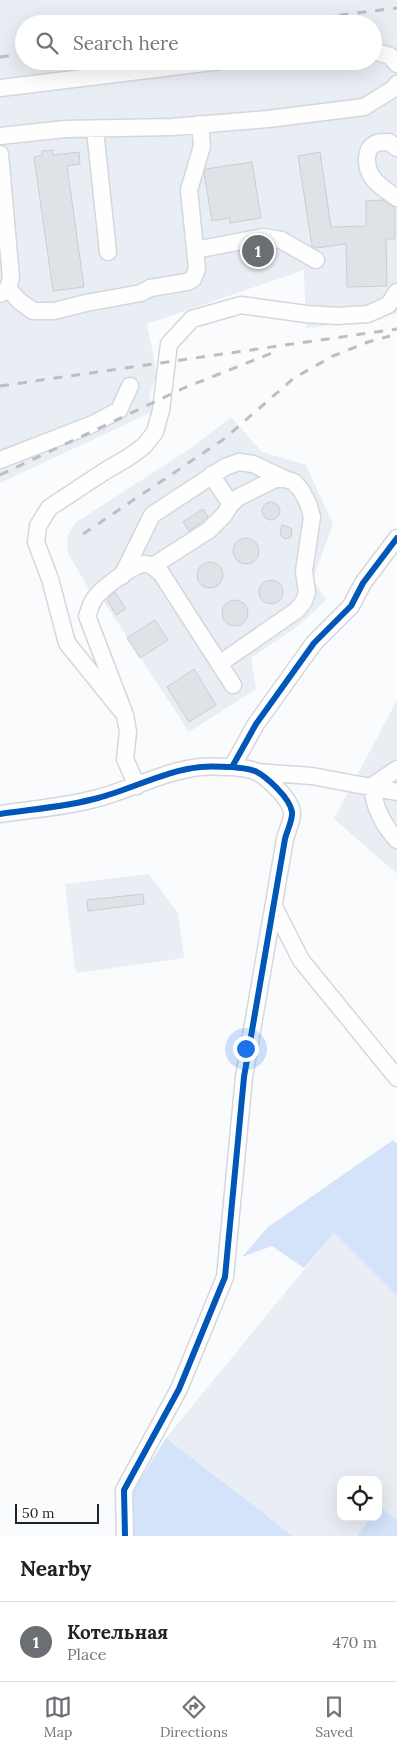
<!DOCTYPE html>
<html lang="en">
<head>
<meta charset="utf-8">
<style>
  :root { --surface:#fff; --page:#f6f6f6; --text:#202124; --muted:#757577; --line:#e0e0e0; --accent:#6b6f74 }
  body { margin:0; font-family:Lora,serif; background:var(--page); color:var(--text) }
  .controls { position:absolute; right:15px; bottom:15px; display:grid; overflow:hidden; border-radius:10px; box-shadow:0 5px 20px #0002 }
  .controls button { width:45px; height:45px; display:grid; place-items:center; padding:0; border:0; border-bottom:1px solid var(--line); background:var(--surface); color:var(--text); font:25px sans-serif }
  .scale { position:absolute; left:15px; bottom:12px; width:84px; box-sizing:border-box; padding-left:5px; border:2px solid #1f232a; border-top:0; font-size:14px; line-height:18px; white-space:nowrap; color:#1f232a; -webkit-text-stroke:4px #fff; paint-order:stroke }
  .you { position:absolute; left:245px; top:1048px; width:18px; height:18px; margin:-12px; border:4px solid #fff; border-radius:50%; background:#1a73e8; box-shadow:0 0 0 8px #1a73e833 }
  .badge { display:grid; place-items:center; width:32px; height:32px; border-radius:50%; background:var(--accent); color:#fff; font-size:16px; font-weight:700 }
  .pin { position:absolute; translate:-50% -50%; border:2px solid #fff; box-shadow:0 1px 5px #0006 }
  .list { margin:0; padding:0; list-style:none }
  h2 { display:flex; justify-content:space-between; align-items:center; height:65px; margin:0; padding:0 20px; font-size:21px }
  h2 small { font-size:16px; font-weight:400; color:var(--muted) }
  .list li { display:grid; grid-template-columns:32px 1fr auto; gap:15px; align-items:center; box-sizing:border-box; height:80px; padding:0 20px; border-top:1px solid var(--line) }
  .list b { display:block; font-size:19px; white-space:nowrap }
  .list p { margin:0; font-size:16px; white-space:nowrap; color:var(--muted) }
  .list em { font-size:16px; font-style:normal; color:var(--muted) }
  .icon { flex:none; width:28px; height:28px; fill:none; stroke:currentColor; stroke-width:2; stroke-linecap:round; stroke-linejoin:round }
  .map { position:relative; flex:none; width:397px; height:1536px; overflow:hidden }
  .search { position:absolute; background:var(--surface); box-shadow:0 5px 20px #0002; left:15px; right:15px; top:15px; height:55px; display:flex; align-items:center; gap:12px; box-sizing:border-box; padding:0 18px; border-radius:28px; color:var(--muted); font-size:19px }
  .sheet { height:145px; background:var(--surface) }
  nav { display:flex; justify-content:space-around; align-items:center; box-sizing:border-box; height:70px; border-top:1px solid var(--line); background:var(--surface); font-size:14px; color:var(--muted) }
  nav a { display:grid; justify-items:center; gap:2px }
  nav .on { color:var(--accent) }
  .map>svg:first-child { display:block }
</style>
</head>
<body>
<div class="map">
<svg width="397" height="1536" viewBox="0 0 397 1536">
  <rect width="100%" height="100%" fill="#f9fbfd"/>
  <path fill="#e9eef4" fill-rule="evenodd" d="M0 0H397V313L356 322 306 328 304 270 147 324 157 373 149 397 154 411 0 483ZM24 24H373V61H24Z
    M231 417 262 452 306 465 333 524 313 579 326 600 298 626 251 658 256 689 189 732 95 588 90 591 68 553 67 537 75 523 191 448Z
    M397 700V874L334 819Z
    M149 874 178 913 184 958 77 973 75 969 65 884Z
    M334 1233 397 1296V1520L378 1506V1480H341V1517H370L357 1536H293L166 1438Z"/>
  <path fill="#d4e3fa" d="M393 1140 397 1144V1296L334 1233 304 1268 272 1246 242 1257 268 1227Z
    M166 1438 293 1536H131L132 1493Z
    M378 1505 397 1520V1536H357L370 1517H378Z"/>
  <path fill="#dfe2e6" stroke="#cacdd2" d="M53 150V155L79 152 80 164 67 166 84 287 53 291 34 157 42 155V151Z
    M320 152 331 227 366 226V201L383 200 395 208V239H386L387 286 347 287 346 244 316 248 312 246 298 156Z
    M252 162 261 218 230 223V218L212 221 204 173 206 169Z
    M265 248 267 256 251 259 250 250Z
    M262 511a9 9 0 1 1 18 0a9 9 0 1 1-18 0Z
    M203 509 208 517 189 531 183 522Z
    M282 525 291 528 292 535 290 538 285 539 280 535Z
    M233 551a13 13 0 1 1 26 0a13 13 0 1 1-26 0Z
    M197 575a13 13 0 1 1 26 0a13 13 0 1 1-26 0Z
    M259 592a12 12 0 1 1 24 0a12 12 0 1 1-24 0Z
    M115 592 126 609 116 615 107 600Z
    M222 613a13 13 0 1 1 26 0a13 13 0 1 1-26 0Z
    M155 620 168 640 140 658 127 638Z
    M194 669 216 705 189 722 167 687Z
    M143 894 144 904 88 911 87 900Z"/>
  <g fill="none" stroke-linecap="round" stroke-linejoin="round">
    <defs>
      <path id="minor" d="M373 51 390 56 397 64
        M0 88 221 61
        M95 130 108 252
        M0 136 65 129 172 127 268 119 364 107 393 89 397 84
        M397 148 389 142C385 142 380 142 377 143 363 148 366 168 372 177 378 186 389 192 397 198
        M0 154 11 278 8 288 0 294
        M195 250 263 237 281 240 316 260
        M8 288 18 300 33 311H54L86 303 141 293 150 288 187 282 193 279 197 269 189 190 202 146 200 124
        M0 460 93 424 119 410 130 386
        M211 475 231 504
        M153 566 209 530 224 515 231 504 239 497 275 479H285L294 482 301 490 308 503 312 517 304 571 307 592 304 601 297 610 219 664
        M122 576 152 515 225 467 239 462 253 464 285 479
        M125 715 67 643 50 579 36 542 38 526 49 508 102 473 129 457 144 446 155 432 161 410 169 344 192 319 241 305 306 314 337 316 368 314 388 305 397 292
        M256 772 312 776 397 792
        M137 786 125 759 128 732 125 715 87 616C89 612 90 606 93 601 98 591 132 565 144 564 151 563 156 569 161 573L233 685
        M372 786C374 807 383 825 397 840
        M372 786 397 769
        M0 814C33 809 66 807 98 798 132 789 167 770 201 767 211 766 222 767 232 767L256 724 314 643 351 606 363 583 397 538
        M274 907 301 960 397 1078
        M125 1536 124 1490 179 1389 225 1277 244 1077 285 839C287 831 293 819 292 812 290 798 267 777 255 771 248 768 239 768 232 767"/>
    </defs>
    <use href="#minor" stroke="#d4d8dd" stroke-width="19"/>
    <use href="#minor" stroke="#fefeff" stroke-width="16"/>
    <path stroke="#bdbebf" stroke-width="3" stroke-dasharray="9 9" stroke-linecap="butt" d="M268 24 397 8
      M0 57 24 54
      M0 386 397 329
      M0 475 184 388 277 351
      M83 534 224 439 294 378 333 356 368 342 390 336"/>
    <defs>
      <path id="cycleway" d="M0 814C33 809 66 807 98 798 132 789 167 770 201 767 211 766 222 767 232 767L256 724 314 643 351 606 363 583 397 538
        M125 1536 124 1490 179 1389 225 1277 244 1077 285 839C287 831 293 819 292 812 290 798 267 777 255 771 248 768 239 768 232 767"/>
    </defs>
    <use href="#cycleway" stroke="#fff" stroke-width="9"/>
    <use href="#cycleway" stroke="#0057b8" stroke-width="6"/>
  </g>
</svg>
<div class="controls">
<button><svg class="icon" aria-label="locate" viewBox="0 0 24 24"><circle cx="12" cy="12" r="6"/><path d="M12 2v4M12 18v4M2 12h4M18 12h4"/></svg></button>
</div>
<div class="scale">50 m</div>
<div class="you"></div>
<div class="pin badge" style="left:258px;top:251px">1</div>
<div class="search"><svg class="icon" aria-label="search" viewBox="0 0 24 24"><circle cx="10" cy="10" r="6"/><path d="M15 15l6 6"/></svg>Search here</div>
</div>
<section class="sheet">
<h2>Nearby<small></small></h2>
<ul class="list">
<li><span class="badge">1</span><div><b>Котельная</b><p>Place</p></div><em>470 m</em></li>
</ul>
</section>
<nav>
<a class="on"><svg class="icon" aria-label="map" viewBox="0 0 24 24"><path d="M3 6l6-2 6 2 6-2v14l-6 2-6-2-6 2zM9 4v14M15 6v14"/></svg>Map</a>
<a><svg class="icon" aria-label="directions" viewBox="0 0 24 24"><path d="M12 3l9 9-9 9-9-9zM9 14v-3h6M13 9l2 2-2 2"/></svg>Directions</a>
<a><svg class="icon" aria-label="saved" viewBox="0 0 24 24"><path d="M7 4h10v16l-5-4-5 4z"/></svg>Saved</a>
</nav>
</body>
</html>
